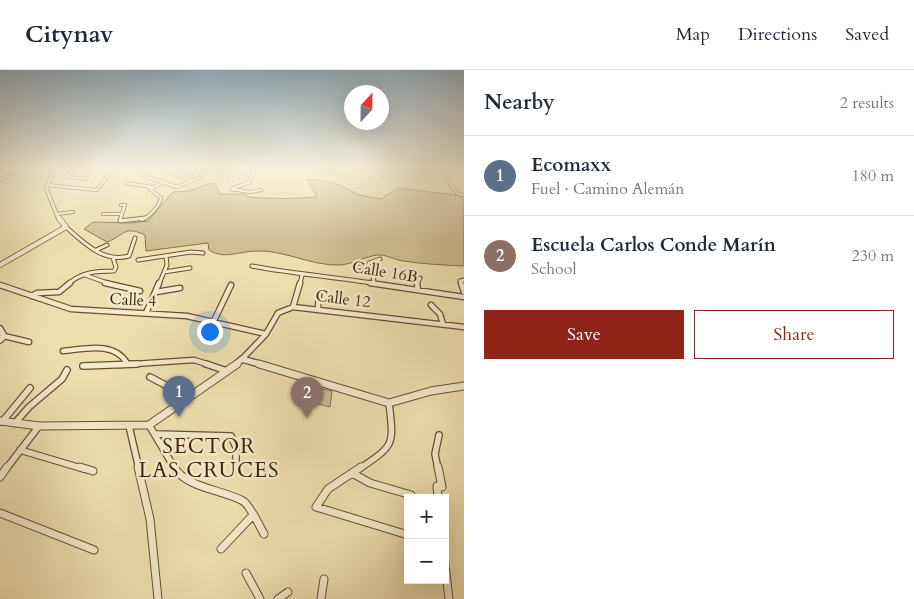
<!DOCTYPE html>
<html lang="en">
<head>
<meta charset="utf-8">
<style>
  :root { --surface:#fff; --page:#f2f2f3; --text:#1f2937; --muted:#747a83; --line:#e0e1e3; --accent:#8f2418 }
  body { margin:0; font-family:Cardo,serif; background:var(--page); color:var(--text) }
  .controls { position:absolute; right:15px; bottom:15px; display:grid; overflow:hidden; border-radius:0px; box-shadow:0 5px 20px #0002 }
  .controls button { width:45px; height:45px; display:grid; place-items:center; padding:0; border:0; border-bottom:1px solid var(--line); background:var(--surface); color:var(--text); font:25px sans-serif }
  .compass { position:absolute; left:344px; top:15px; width:45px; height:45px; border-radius:50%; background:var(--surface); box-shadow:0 5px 20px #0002; rotate:22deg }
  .you { position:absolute; left:209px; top:261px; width:18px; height:18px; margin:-12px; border:4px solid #fff; border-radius:50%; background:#1a73e8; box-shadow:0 0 0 8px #1a73e833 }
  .badge { display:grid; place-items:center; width:32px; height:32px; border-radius:50%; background:var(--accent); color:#fff; font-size:16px; font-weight:700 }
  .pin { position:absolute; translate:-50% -41px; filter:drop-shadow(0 1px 2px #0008) }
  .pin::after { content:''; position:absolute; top:26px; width:18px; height:15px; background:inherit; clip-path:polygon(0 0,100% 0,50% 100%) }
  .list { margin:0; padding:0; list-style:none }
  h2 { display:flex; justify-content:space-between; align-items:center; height:65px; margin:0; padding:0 20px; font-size:21px }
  h2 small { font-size:16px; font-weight:400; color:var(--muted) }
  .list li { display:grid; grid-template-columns:32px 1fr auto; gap:15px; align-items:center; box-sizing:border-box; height:80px; padding:0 20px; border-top:1px solid var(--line) }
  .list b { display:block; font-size:19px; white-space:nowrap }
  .list p { margin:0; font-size:16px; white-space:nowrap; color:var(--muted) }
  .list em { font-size:16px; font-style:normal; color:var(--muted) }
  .actions { display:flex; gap:10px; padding:15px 20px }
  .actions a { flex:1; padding:11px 0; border:1px solid var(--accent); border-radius:0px; text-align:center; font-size:18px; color:var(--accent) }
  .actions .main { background:var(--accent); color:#fff }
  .map { position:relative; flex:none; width:464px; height:529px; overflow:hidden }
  header { display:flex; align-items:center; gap:30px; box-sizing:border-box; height:70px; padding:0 25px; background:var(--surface); border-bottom:1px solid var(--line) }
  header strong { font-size:24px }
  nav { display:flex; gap:28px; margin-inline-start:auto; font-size:18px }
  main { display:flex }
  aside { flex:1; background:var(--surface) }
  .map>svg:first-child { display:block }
</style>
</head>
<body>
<header>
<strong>Citynav</strong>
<nav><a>Map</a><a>Directions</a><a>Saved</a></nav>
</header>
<main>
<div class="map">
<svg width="464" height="529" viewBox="0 0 464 529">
  <rect width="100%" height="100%" fill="#efdfaf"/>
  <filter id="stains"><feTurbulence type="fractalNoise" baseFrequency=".004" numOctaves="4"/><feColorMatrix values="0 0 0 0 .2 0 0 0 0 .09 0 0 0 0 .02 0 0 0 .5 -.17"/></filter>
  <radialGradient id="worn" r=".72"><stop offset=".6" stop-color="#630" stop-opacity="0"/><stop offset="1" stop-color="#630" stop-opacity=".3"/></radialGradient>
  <path fill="#d1be93" stroke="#876e4e" d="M307 109 322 110 342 116 359 125 381 129 397 118 464 126V196C443 195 423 194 403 191 395 190 385 184 377 185 364 187 353 194 340 195 311 196 285 180 257 181 240 181 224 190 209 180L208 173 146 181 145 165C124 155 125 165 107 172L84 159 93 152 131 153 148 151 173 122 189 121 211 113H215L220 124H245L249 127C272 129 293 129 317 127Z
    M318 318 332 321 330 337 315 333Z"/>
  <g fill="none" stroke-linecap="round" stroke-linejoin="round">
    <defs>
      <path id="minor-far4" d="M147 98 142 105 177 117 199 108 206 98
        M160 98 192 111
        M250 98 248 103 252 108 250 112 231 119 250 122 261 120
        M438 98 458 124 464 125
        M0 99 3 98
        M180 106 187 103 190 98
        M67 107 85 109 95 98
        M67 107 76 98
        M0 110 23 98
        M230 110 248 103
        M126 113 152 117
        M47 115 97 120 114 98
        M57 144 73 142
        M103 144H122
        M120 150 125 135H121
        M142 150C150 146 159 137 161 128L150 119 165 112"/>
      <path id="minor-far3" d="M121 148 120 151 145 148
        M66 157C84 173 103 193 129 186L135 168
        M96 180 107 175
        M138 190 191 182 203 183
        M252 196C294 204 336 207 378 214
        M357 197H368
        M164 202 190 198
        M85 205 110 214
        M374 213 373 205 368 197 369 193 380 189
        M68 214C82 202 96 201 114 201L116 197 113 188
        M159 214 167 195 166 186
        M300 214 302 205
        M417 214 420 208
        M461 214 460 211 464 210"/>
      <path id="minor-far2" d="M105 213 140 221
        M370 213 464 227
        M417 213 418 220
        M461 213 464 222
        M0 215 71 239 187 246 266 264
        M156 222 180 218
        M32 226 37 223 59 222 70 213
        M431 235 440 244 443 254
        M293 237 300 213
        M318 238 319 223
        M146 243 159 213
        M213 253 231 215
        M4 266 29 272
        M63 281C85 279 114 271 127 293
        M242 289 266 264 278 243 293 237 464 257
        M119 295 194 290 210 295"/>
      <path id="minor-far1" d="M206 294 227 301
        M83 296 137 294
        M150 307 173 319 185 331
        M2 352 30 318
        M15 353 29 337 62 309 67 300
        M149 355 175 399
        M129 356 139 399
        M156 364 231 366 236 377V394
        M20 380 84 399
        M6 399 39 356
        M359 399C395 375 394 375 389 333
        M438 399 435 384 439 365"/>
      <path id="minor" d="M80 397 93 401
        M138 397 150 449 158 529
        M174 397C186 418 224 420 243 431 250 435 260 457 264 464
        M361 397 328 419 316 437 408 465
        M438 397 442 417 437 416 438 428
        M352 403 370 413 411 425
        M0 407 7 397
        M0 443 94 480
        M221 479 253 445
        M445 495 449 529
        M246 503 260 529
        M278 529 288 522
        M321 529 324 509"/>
      <path id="tertiary-far3" d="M42 98 52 104 46 118 59 150
        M411 98 464 102"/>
      <path id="tertiary-far2" d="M0 195 66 157 59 148"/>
      <path id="tertiary-far1" d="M0 259 4 266 0 270
        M235 295 242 289 263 295"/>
      <path id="tertiary" d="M259 294 389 333 431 321 464 316
        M0 351 39 356 149 355 237 294"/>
    </defs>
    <use href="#minor-far4" stroke="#6a4e33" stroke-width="4"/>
    <use href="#minor-far3" stroke="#6a4e33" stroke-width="5"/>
    <use href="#minor-far2" stroke="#6a4e33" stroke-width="7"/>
    <use href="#minor-far1" stroke="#6a4e33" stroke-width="8"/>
    <use href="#minor" stroke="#6a4e33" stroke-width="9"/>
    <use href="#tertiary-far3" stroke="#6a4e33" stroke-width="4.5"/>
    <use href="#tertiary-far2" stroke="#6a4e33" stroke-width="6"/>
    <use href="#tertiary-far1" stroke="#6a4e33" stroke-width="8"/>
    <use href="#tertiary" stroke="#6a4e33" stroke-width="9"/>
    <use href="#minor-far4" stroke="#f5eacb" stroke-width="2.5"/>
    <use href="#minor-far3" stroke="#f5eacb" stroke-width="3"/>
    <use href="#minor-far2" stroke="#f5eacb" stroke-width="4.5"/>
    <use href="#minor-far1" stroke="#f5eacb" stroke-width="5.5"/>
    <use href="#minor" stroke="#f5eacb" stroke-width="7"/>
    <use href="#tertiary-far3" stroke="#f5eacb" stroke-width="3"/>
    <use href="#tertiary-far2" stroke="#f5eacb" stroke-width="4.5"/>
    <use href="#tertiary-far1" stroke="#f5eacb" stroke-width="5.5"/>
    <use href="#tertiary" stroke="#f5eacb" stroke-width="7"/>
  </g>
  <linearGradient id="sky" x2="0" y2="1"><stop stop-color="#92abbb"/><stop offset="0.57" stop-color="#f8f1db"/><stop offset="1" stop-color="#f8f1db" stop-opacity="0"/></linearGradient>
  <rect width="464" height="172" fill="url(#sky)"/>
  <g text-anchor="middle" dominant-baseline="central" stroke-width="5" stroke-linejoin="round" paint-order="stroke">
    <g font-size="16" fill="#3d1e0a" stroke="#f5eacb">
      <text transform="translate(385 202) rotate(9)">Calle 16B</text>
      <text transform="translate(343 229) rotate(7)">Calle 12</text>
      <text transform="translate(133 230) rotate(3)">Calle 4</text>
    </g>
    <g font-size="21" letter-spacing="1" fill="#3d1e0a" stroke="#f5eacb">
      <text x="209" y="376">SECTOR<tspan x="209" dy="24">LAS CRUCES</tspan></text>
    </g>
  </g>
  <rect width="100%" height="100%" filter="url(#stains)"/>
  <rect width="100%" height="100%" fill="url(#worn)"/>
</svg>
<div class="controls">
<button>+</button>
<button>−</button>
</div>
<svg class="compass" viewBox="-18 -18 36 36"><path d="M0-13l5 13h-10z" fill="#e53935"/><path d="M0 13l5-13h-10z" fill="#747a83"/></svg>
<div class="you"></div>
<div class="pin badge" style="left:179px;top:347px;background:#5c6f8a">1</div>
<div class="pin badge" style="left:307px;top:348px;background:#8d6e63">2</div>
</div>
<aside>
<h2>Nearby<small>2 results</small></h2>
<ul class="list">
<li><span class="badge" style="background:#5c6f8a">1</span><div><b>Ecomaxx</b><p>Fuel · Camino Alemán</p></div><em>180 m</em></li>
<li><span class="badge" style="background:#8d6e63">2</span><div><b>Escuela Carlos Conde Marín</b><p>School</p></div><em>230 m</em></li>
</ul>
<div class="actions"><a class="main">Save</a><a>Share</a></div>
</aside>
</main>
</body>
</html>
